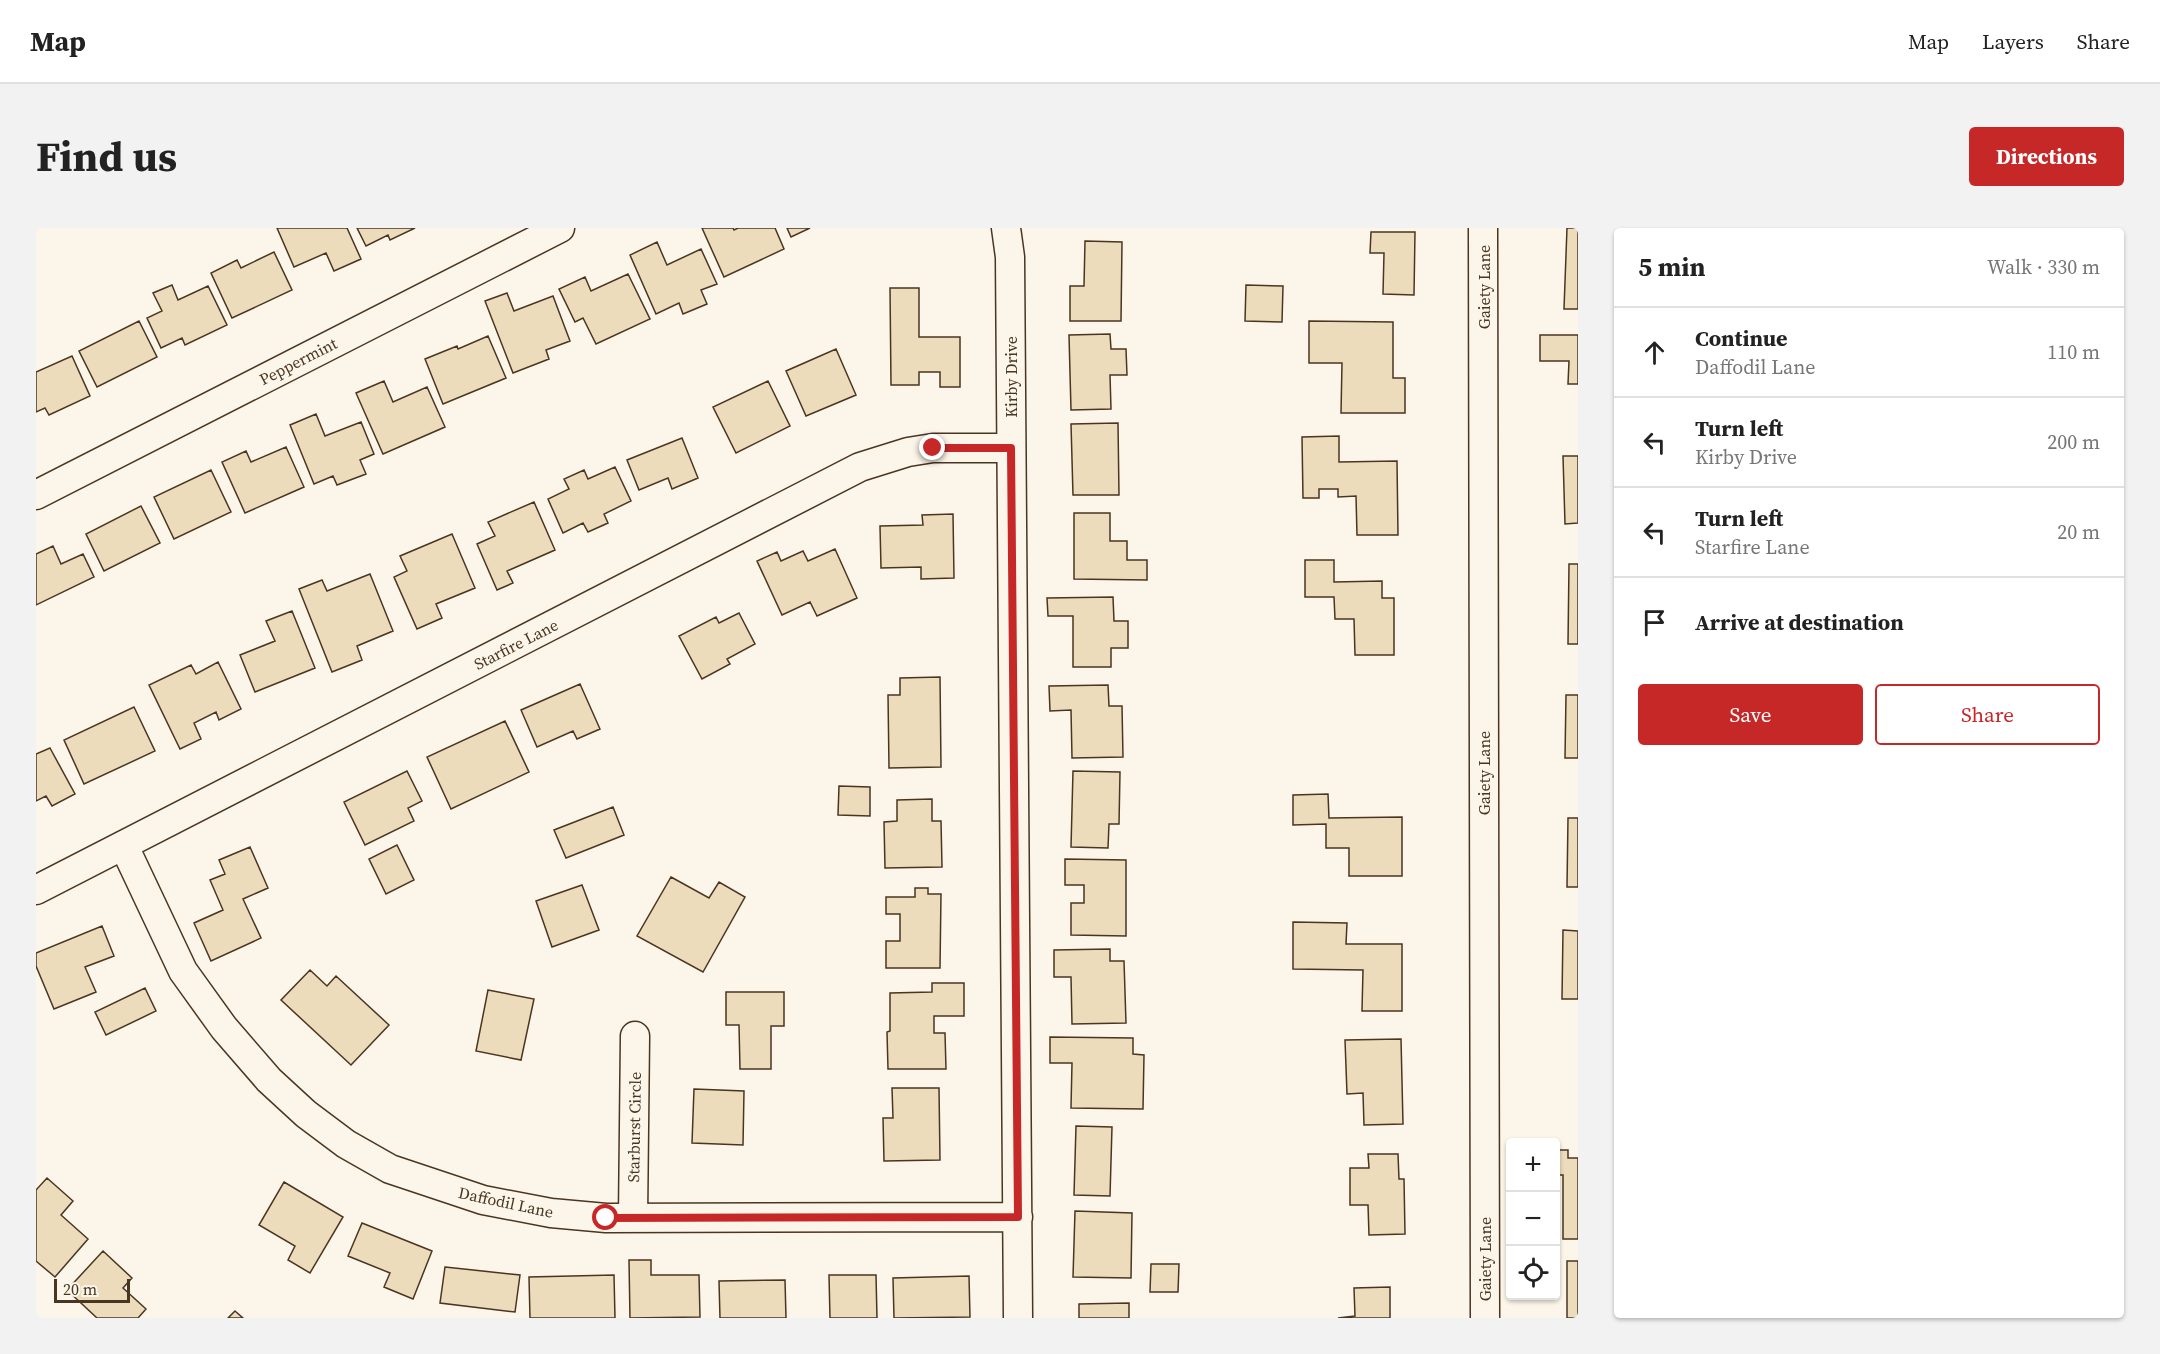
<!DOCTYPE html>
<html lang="en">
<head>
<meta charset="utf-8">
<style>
  :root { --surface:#fff; --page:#f2f2f2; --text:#222; --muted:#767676; --line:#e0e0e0; --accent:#c62828 }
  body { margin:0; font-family:"Source Serif 4",serif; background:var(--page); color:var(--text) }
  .controls { position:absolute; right:18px; bottom:18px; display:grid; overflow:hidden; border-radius:6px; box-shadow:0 2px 4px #0004 }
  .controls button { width:54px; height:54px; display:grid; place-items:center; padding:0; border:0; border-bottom:2px solid var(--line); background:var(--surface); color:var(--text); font:30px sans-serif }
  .scale { position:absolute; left:18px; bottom:15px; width:76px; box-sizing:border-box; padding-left:6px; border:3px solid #4a3520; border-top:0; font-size:16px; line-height:21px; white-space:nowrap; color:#4a3520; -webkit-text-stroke:4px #fbf6e9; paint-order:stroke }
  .stop { position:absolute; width:18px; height:18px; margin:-14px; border:4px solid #c62828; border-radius:50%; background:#fff }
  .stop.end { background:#c62828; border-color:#fff; box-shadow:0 2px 6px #0008 }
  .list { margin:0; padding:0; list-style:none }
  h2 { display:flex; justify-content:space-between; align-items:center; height:78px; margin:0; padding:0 24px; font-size:26px }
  h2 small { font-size:20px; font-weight:400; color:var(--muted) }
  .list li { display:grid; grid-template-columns:39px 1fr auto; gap:18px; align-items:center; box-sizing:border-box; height:90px; padding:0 24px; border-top:2px solid var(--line) }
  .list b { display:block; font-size:22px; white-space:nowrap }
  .list p { margin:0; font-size:20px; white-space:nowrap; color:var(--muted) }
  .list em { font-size:20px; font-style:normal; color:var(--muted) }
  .actions { display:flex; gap:12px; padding:18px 24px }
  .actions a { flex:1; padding:14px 0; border:2px solid var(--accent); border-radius:6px; text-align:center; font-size:21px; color:var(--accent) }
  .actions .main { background:var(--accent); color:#fff }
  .icon { flex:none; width:33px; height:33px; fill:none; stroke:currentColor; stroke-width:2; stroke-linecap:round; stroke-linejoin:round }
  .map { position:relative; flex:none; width:1542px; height:1090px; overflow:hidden; border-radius:6px }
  header { display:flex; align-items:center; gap:36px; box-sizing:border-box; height:84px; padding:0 30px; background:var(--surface); border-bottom:2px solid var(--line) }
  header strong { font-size:28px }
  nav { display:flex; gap:33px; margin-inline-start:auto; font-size:21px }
  .intro { display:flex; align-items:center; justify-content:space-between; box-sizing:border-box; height:144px; padding:0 36px }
  h1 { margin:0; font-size:42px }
  .button { padding:15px 27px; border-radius:6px; background:var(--accent); color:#fff; font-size:21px; font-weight:700 }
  main { display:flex; gap:36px; padding:0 36px }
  aside { flex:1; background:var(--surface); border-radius:6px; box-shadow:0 2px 4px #0004 }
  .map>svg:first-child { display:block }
</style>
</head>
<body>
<header>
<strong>Map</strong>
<nav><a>Map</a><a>Layers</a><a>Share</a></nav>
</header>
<div class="intro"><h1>Find us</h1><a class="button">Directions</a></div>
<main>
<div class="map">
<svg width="1542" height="1090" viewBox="0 0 1542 1090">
  <rect width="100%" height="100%" fill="#fbf6e9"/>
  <path fill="#ecdcbc" stroke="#4a3520" stroke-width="1.5" d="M241 0H311L325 31 298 43 290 25 258 39Z
    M321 0H379L354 12 352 7 330 18Z
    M666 0H697L698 2 702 0H739L748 21 688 49Z
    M751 0H774L755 9Z
    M1531 0H1542V81H1528Z
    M1335 4H1379L1378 67 1347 66 1348 25H1334Z
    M1049 13 1086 14 1085 93H1034V58H1048Z
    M621 14 631 37 665 21 681 56 665 62 671 76 647 86 643 75 620 86 594 27Z
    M238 24 256 62 196 90 175 45 201 32 205 40Z
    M592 46 614 91 560 116 547 90 539 94 523 61 549 49 555 63Z
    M136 57 142 72 172 58 191 97 149 117 146 110 125 120 111 90 126 83 117 65Z
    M1210 57 1247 58 1246 94 1209 93Z
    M854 60H883V109H924V159H904V144H883V157H855Z
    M471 65 478 83 517 68 534 113 510 122 513 131 477 145 449 73Z
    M103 93 121 129 61 159 43 123Z
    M1273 93 1357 94V150H1369V185H1305L1306 135H1273Z
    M1074 106 1075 121H1090L1091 147H1074L1075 181 1035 182 1033 107Z
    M1504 107H1542V156H1532L1533 133H1504Z
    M452 108 470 150 407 176 389 131 421 118 422 121Z
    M800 121 820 167 770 188 750 143Z
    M36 128 54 168 13 187 9 180 0 184V144Z
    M348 153 357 174 391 159 409 199 347 226 320 165Z
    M732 153 754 198 700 225 677 179Z
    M280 186 289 208 325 194 338 226 324 232 330 246 301 257 297 248 278 256 254 197Z
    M1082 195 1083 267H1037L1035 196Z
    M1303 208V234L1361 233 1362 307H1321L1320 268 1302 269V261H1283V270H1267L1266 209Z
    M646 210 662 250 636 261 632 250 603 262 591 232Z
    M250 219 268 259 209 285 186 234 210 223 215 234Z
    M1527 228H1542V295L1529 296Z
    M579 239 595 273 568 286 572 295 552 304 547 295 527 305 512 271 533 261 528 251 548 242 552 251Z
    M175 242 195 284 138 311 118 269Z
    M498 274 519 322 471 343 477 355 461 362 441 316 459 308 452 294Z
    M105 278 124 315 68 343 50 306Z
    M1038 285H1074V313H1091V332H1111V352L1038 351Z
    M917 286 918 350 885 351V339L845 340 844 298 887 297 886 287Z
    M416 306 439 360 400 376 406 390 381 401 358 349 371 343 364 328Z
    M17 318 25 336 47 326 58 349 0 377V326Z
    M799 321 821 370 781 388 774 374 746 387 721 333 741 324 745 333 767 323 772 333Z
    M1269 332H1298V354L1346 353V370H1358V427H1319L1318 391H1299L1298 369H1269Z
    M1533 336H1542V416H1532Z
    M334 346 357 403 321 418 326 432 296 444 263 361 286 352 291 363Z
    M1077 369 1078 393H1092V420H1075V439H1037V388H1012L1011 370Z
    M256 383 279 440 219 464 204 427 239 413 230 393Z
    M703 385 719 416 691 431 694 436 666 451 643 408 680 389 683 395Z
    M182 434 205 481 183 492 180 484 158 495 165 511 144 521 113 457 155 437 160 446Z
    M904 449 905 539 853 540 852 467H864V450Z
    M544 456 564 501 541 511 537 503 501 519 485 482Z
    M1072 457 1073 478H1086L1087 529 1036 530 1035 482 1014 483 1013 458Z
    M1530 467H1542V530H1529Z
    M98 479 119 523 48 556 28 512Z
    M469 493 493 544 415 581 391 529Z
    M14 520 39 566 16 578 10 568 0 573V526Z
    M371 543 386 573 372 580 378 593 329 617 308 574Z
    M1037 543 1084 544 1083 596H1073L1072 620 1035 619Z
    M803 558 834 559V588L802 587Z
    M1292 566 1293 590 1366 589V648H1313V620H1290V596L1257 597V567Z
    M896 571V593H905L906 639 849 640 848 594 861 593V572Z
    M577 579 588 607 530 630 518 602Z
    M1532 590H1542V659H1531Z
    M361 617 378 652 350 666 333 631Z
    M214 619 232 660 207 671 225 710 175 733 158 695 187 682 174 652 189 646 183 632Z
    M1029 631 1090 632V708L1035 707V675H1048V657H1029Z
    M635 649 673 670 683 654 709 669 667 744 601 708Z
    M546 657 563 702 516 719 500 673Z
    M879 660H892V666H905L904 740H850V713H864V686H850V669H879Z
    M1257 694 1311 695 1310 716H1366V783H1326L1327 742 1257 741Z
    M66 698 78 728 49 739 60 764 18 781 0 738V725Z
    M1527 702 1542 703V771H1526Z
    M1074 721V733H1088L1090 795 1036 796 1035 749H1018V722Z
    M274 742 291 758 300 748 353 797 315 837 245 772Z
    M896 755H928V788H898V805H909L910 841H852L851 804 854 803V765L896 764Z
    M109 760 120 783 70 807 59 784Z
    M452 762 498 771 485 832 440 823Z
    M690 764H748V798H735V841H704L703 797H690Z
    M1014 809 1097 810V826L1108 827 1107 881 1035 880 1036 835H1014Z
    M1365 811 1367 896 1328 897 1327 865 1311 866 1309 812Z
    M856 860H903L904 932 848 933 847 890H857Z
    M658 861 708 863 707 917 656 915Z
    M1040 898 1076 899 1074 968 1038 967Z
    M1520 922H1532V930H1542V1011H1527V947H1520Z
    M1332 926H1362L1363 951H1368L1369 1006 1333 1007 1332 977H1314V940H1333Z
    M11 950 37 973 25 987 52 1011 19 1049 0 1033V962Z
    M248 954 307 989 274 1045 252 1032 259 1018 223 997Z
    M1039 983 1096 985 1095 1050 1037 1049Z
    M326 995 396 1023 377 1071 348 1059 354 1045 312 1028Z
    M67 1023 96 1050 87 1060 110 1081 102 1090H61L31 1062Z
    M593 1032H615V1047H663L664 1089 594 1090Z
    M1531 1033H1542V1090H1531Z
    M1115 1036H1143L1142 1064H1114Z
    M409 1039 484 1047 479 1084 404 1075Z
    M578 1047 579 1090H494L493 1049Z
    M793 1047H840L841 1090H794Z
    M933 1048 934 1089 858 1090 857 1050Z
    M749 1052 750 1090H684L683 1053Z
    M1354 1059V1090H1302L1319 1088 1318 1060Z
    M1093 1075V1090H1043V1076Z
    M199 1083 207 1090H192Z"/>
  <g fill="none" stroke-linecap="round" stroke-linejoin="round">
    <defs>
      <path id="minor" d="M970 0 974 29 982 1090
        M1447 0 1449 1090
        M0 267 524 0
        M88 618 147 743 188 800 233 852 270 886 310 916 354 941 447 972 515 985 570 990 982 989
        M0 662 824 239 872 224 897 220H975
        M597 990 599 808"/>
    </defs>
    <use href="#minor" stroke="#4a3520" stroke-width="31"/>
    <use href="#minor" stroke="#fbf6e9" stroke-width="28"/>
  </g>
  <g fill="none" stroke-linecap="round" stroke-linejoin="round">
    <path stroke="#c62828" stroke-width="8" d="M570 990 982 989 975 220H897"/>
  </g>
  <g text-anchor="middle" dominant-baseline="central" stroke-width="4.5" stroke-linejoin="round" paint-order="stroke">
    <g font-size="16" fill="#4a3520" stroke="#fbf6e9">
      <text transform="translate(1448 59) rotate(-90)">Gaiety Lane</text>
      <text transform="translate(262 133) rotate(-27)">Peppermint</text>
      <text transform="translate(975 149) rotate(-90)">Kirby Drive</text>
      <text transform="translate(480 416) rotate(-27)">Starfire Lane</text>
      <text transform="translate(1448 545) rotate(-90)">Gaiety Lane</text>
      <text transform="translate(598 899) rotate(-89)">Starburst Circle</text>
      <text transform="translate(470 974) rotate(12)">Daffodil Lane</text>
      <text transform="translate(1449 1031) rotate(-90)">Gaiety Lane</text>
    </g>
  </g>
</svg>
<div class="controls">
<button>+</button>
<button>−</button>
<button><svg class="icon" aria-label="locate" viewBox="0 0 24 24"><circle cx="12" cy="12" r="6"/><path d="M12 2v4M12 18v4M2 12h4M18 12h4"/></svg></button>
</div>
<div class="scale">20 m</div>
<div class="stop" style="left:570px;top:990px"></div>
<div class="stop end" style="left:897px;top:220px"></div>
</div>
<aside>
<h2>5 min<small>Walk · 330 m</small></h2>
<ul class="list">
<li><svg class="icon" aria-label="ahead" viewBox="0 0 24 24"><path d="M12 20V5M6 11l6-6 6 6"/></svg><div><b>Continue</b><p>Daffodil Lane</p></div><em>110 m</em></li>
<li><svg class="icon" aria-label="left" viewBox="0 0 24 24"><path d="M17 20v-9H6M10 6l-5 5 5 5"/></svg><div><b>Turn left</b><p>Kirby Drive</p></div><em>200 m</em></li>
<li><svg class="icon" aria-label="left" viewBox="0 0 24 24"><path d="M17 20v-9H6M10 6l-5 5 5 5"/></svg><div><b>Turn left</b><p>Starfire Lane</p></div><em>20 m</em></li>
<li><svg class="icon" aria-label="arrive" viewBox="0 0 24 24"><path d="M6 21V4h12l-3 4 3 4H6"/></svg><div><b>Arrive at destination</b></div></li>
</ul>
<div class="actions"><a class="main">Save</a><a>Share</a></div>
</aside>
</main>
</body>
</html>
